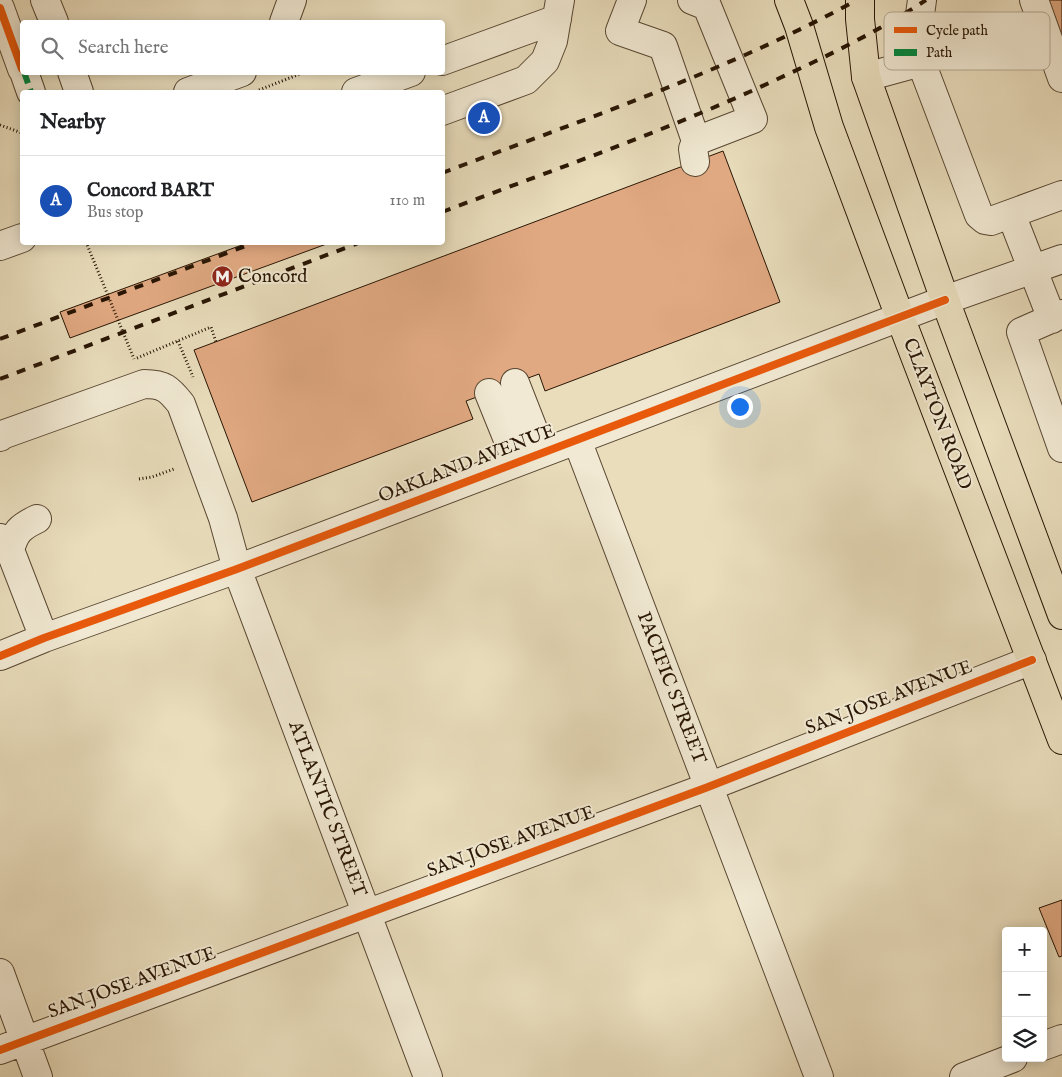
<!DOCTYPE html>
<html lang="en">
<head>
<meta charset="utf-8">
<style>
  :root { --surface:#fff; --page:#f6f6f6; --text:#202124; --muted:#757577; --line:#e0e0e0; --accent:#111827 }
  body { margin:0; font-family:"IM FELL English",serif; background:var(--page); color:var(--text) }
  .controls { position:absolute; right:15px; bottom:15px; display:grid; overflow:hidden; border-radius:5px; box-shadow:0 2px 12px #0003 }
  .controls button { width:45px; height:45px; display:grid; place-items:center; padding:0; border:0; border-bottom:1px solid var(--line); background:var(--surface); color:var(--text); font:25px sans-serif }
  .you { position:absolute; left:739px; top:406px; width:18px; height:18px; margin:-12px; border:4px solid #fff; border-radius:50%; background:#1a73e8; box-shadow:0 0 0 8px #1a73e833 }
  .badge { display:grid; place-items:center; width:32px; height:32px; border-radius:50%; background:var(--accent); color:#fff; font-size:16px; font-weight:700 }
  .pin { position:absolute; translate:-50% -50%; border:2px solid #fff; box-shadow:0 1px 5px #0006 }
  .list { margin:0; padding:0; list-style:none }
  h2 { display:flex; justify-content:space-between; align-items:center; height:65px; margin:0; padding:0 20px; font-size:21px }
  h2 small { font-size:16px; font-weight:400; color:var(--muted) }
  .list li { display:grid; grid-template-columns:32px 1fr auto; gap:15px; align-items:center; box-sizing:border-box; height:90px; padding:0 20px; border-top:1px solid var(--line) }
  .list b { display:block; font-size:19px; white-space:nowrap }
  .list p { margin:0; font-size:16px; white-space:nowrap; color:var(--muted) }
  .list em { font-size:16px; font-style:normal; color:var(--muted) }
  .icon { flex:none; width:28px; height:28px; fill:none; stroke:currentColor; stroke-width:2; stroke-linecap:round; stroke-linejoin:round }
  .map { position:relative; flex:none; width:1062px; height:1077px; overflow:hidden }
  .search { position:absolute; background:var(--surface); box-shadow:0 2px 12px #0003; left:20px; top:20px; width:425px; height:55px; display:flex; align-items:center; gap:12px; box-sizing:border-box; padding:0 18px; border-radius:5px; color:var(--muted); font-size:19px }
  .panel { position:absolute; background:var(--surface); box-shadow:0 2px 12px #0003; left:20px; top:90px; width:425px; height:155px; border-radius:5px }
  .map>svg:first-child { display:block }
</style>
</head>
<body>
<div class="map">
<svg width="1062" height="1077" viewBox="0 0 1062 1077">
  <rect width="100%" height="100%" fill="#e9ddbc"/>
  <filter id="stains"><feTurbulence type="fractalNoise" baseFrequency=".004" numOctaves="4"/><feColorMatrix values="0 0 0 0 .2 0 0 0 0 .09 0 0 0 0 .02 0 0 0 .5 -.17"/></filter>
  <radialGradient id="worn" r=".72"><stop offset=".6" stop-color="#630" stop-opacity="0"/><stop offset="1" stop-color="#630" stop-opacity=".3"/></radialGradient>
  <path fill="#e1a982" stroke="#281504" d="M1047 0H1062V42Z
    M723 151 780 302 545 391 539 374 466 401 473 419 252 502 194 350Z
    M250 242H332L70 338 60 312Z
    M1062 900V956L1059 957 1039 908Z"/>
  <g fill="none" stroke-linecap="round" stroke-linejoin="round">
    <defs>
      <path id="minor" d="M45 0 54 22
        M632 0 620 31 663 46 696 141 693 149 695 162
        M692 0 707 6 753 119 696 141
        M922 0 919 22 921 62 979 215 985 220 991 221 1062 195
        M1034 0 1062 78
        M0 8 22 69
        M284 22 292 0
        M442 61 557 19
        M24 72 31 92
        M72 72 79 92
        M866 77 921 62
        M188 92 242 72
        M356 92 411 72
        M442 111 526 80 545 61 553 41 560 0
        M1011 214 1052 319
        M0 246 22 238
        M1062 314 1021 332 1062 448
        M515 383 542 452
        M489 393 517 462
        M0 437 2 435 144 384C164 384 169 389 181 404L223 518 237 569 428 1077
        M577 440 819 1077
        M0 538 10 550 44 638
        M10 550C15 532 20 527 37 519
        M0 656 44 638 237 569 945 300 1062 259
        M0 973 38 1077
        M1043 1046 1062 1039
        M0 1050 708 787 1032 660
        M964 1077 1013 1058"/>
      <path id="major" d="M789 0 799 26 829 127 900 317 1062 740
        M860 0V19L866 77 945 300 1062 615"/>
    </defs>
    <use href="#minor" stroke="#584732" stroke-width="30"/>
    <use href="#major" stroke="#281504" stroke-width="30"/>
    <path stroke="#281504" stroke-width="3" stroke-dasharray="1 2.5" stroke-linecap="butt" d="M259 90 305 72
      M0 125 22 133
      M86 242 134 359
      M178 341 193 377
      M137 358 211 327 216 342
      M139 479 152 477 174 469"/>
    <use href="#minor" stroke="#f1e9d3" stroke-width="28"/>
    <use href="#major" stroke="#e9ddbc" stroke-width="28"/>
    <path stroke="#281504" stroke-width="4" stroke-dasharray="9 9" stroke-linecap="butt" d="M442 173C582 120 725 72 857 0
      M442 212C558 168 675 128 786 75 834 53 882 29 926 0
      M0 339 256 242
      M0 379 361 242"/>
    <path stroke="#00873e" stroke-width="6" stroke-dasharray="12 6" stroke-linecap="butt" d="M24 72 31 92"/>
    <defs>
      <path id="cycleway" d="M0 8 22 69
        M0 656 44 638 237 569 945 300
        M0 1050 708 787 1032 660"/>
    </defs>
    <use href="#cycleway" stroke="#f1e9d3" stroke-width="11"/>
    <use href="#cycleway" stroke="#e8590c" stroke-width="8"/>
  </g>
  <defs>
    <symbol id="metro-disc" viewBox="-11 -11 22 22"><circle r="9.5" fill="#8f2418" stroke="#f1e9d3"/><path d="M-5.5 5V-5H-3L0 0L3-5H5.5V5H3V-.5L0 4L-3-.5V5Z" fill="#fff"/></symbol>
  </defs>
  <g fill-rule="evenodd">
    <use href="#metro-disc" x="210" y="264" width="25" height="25"/>
  </g>
  <g text-anchor="middle" dominant-baseline="central" stroke-width="4" stroke-linejoin="round" paint-order="stroke">
    <g font-size="19" fill="#281504" stroke="#f1e9d3" text-anchor="start">
      <text x="238" y="277">Concord</text>
    </g>
    <g font-size="19" fill="#281504" stroke="#f1e9d3">
      <text transform="translate(937 414) rotate(69)">CLAYTON ROAD</text>
      <text transform="translate(467 464) rotate(-21)">OAKLAND AVENUE</text>
      <text transform="translate(671 688) rotate(69)">PACIFIC STREET</text>
      <text transform="translate(889 698) rotate(-21)">SAN JOSE AVENUE</text>
      <text transform="translate(327 809) rotate(69)">ATLANTIC STREET</text>
      <text transform="translate(511 842) rotate(-20)">SAN JOSE AVENUE</text>
      <text transform="translate(132 983) rotate(-20)">SAN JOSE AVENUE</text>
    </g>
  </g>
  <rect x="884" y="12" width="166" height="58" rx="8" fill="#f1e9d3" stroke="#b5a995" stroke-width="1"/>
  <rect x="894" y="27" width="23" height="6" fill="#e8590c"/>
  <rect x="894" y="49" width="23" height="7" fill="#00873e"/>
  <g font-size="14" fill="#281504">
    <text x="926" y="35">Cycle path</text>
    <text x="926" y="57">Path</text>
  </g>
  <rect width="100%" height="100%" filter="url(#stains)"/>
  <rect width="100%" height="100%" fill="url(#worn)"/>
</svg>
<div class="controls">
<button>+</button>
<button>−</button>
<button><svg class="icon" aria-label="layers" viewBox="0 0 24 24"><path d="M12 4l9 5-9 5-9-5zM3 14l9 5 9-5"/></svg></button>
</div>
<div class="you"></div>
<div class="pin badge" style="left:484px;top:118px;background:#1a4fb4">A</div>
<div class="search"><svg class="icon" aria-label="search" viewBox="0 0 24 24"><circle cx="10" cy="10" r="6"/><path d="M15 15l6 6"/></svg>Search here</div>
<section class="panel">
<h2>Nearby<small></small></h2>
<ul class="list">
<li><span class="badge" style="background:#1a4fb4">A</span><div><b>Concord BART</b><p>Bus stop</p></div><em>110 m</em></li>
</ul>
</section>
</div>
</body>
</html>
